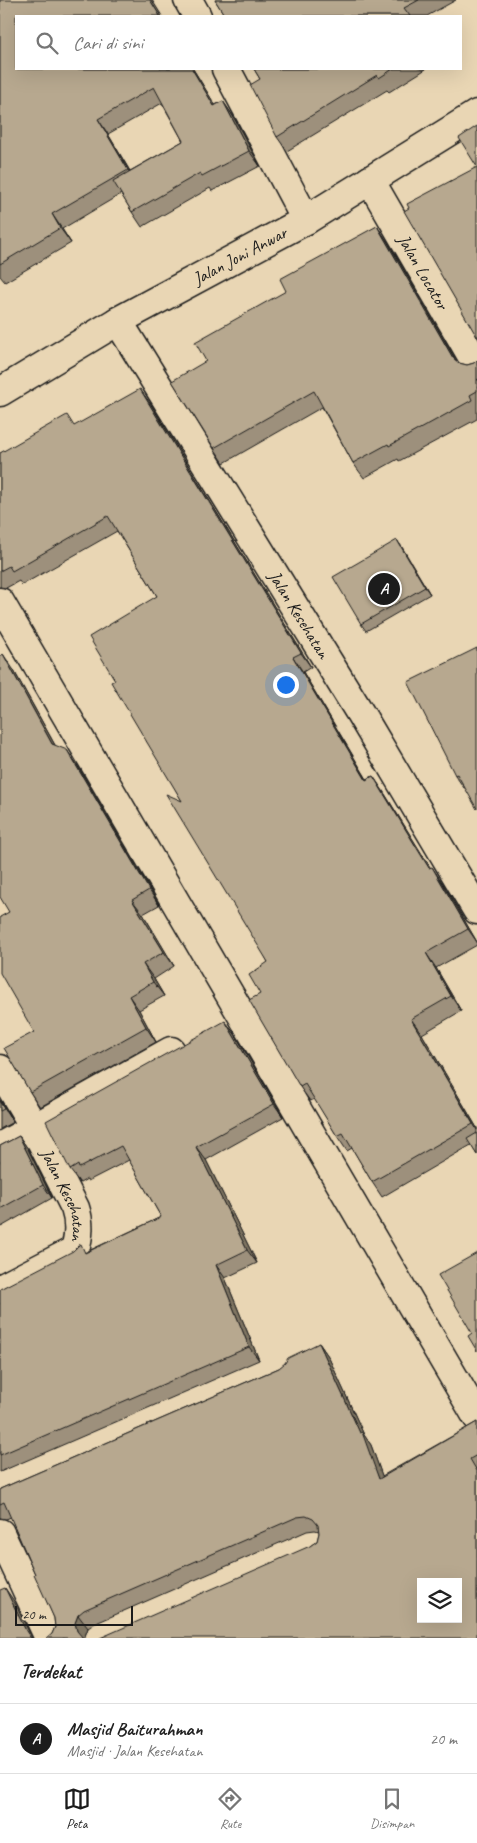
<!DOCTYPE html>
<html lang="id">
<head>
<meta charset="utf-8">
<style>
  :root { --surface:#fff; --page:#f6f6f6; --text:#222; --muted:#767676; --line:#e0e0e0; --accent:#1c1c1c }
  body { margin:0; font-family:Caveat,sans-serif; background:var(--page); color:var(--text) }
  .controls { position:absolute; right:15px; bottom:15px; display:grid; overflow:hidden; border-radius:0px; box-shadow:0 5px 20px #0002 }
  .controls button { width:45px; height:45px; display:grid; place-items:center; padding:0; border:0; border-bottom:1px solid var(--line); background:var(--surface); color:var(--text); font:25px sans-serif }
  .scale { position:absolute; left:15px; bottom:12px; width:118px; box-sizing:border-box; padding-left:5px; border:2px solid #1c1c1c; border-top:0; font-size:14px; line-height:18px; white-space:nowrap; color:#1c1c1c; -webkit-text-stroke:4px #e9d6b4; paint-order:stroke }
  .you { position:absolute; left:285px; top:684px; width:18px; height:18px; margin:-12px; border:4px solid #fff; border-radius:50%; background:#1a73e8; box-shadow:0 0 0 8px #1a73e833 }
  .badge { display:grid; place-items:center; width:32px; height:32px; border-radius:50%; background:var(--accent); color:#fff; font-size:16px; font-weight:700 }
  .pin { position:absolute; translate:-50% -50%; border:2px solid #fff; box-shadow:0 1px 5px #0006 }
  .list { margin:0; padding:0; list-style:none }
  h2 { display:flex; justify-content:space-between; align-items:center; height:65px; margin:0; padding:0 20px; font-size:21px }
  h2 small { font-size:16px; font-weight:400; color:var(--muted) }
  .list li { display:grid; grid-template-columns:32px 1fr auto; gap:15px; align-items:center; box-sizing:border-box; height:70px; padding:0 20px; border-top:1px solid var(--line) }
  .list b { display:block; font-size:19px; white-space:nowrap }
  .list p { margin:0; font-size:16px; white-space:nowrap; color:var(--muted) }
  .list em { font-size:16px; font-style:normal; color:var(--muted) }
  .icon { flex:none; width:28px; height:28px; fill:none; stroke:currentColor; stroke-width:2; stroke-linecap:round; stroke-linejoin:round }
  .map { position:relative; flex:none; width:477px; height:1638px; overflow:hidden }
  .search { position:absolute; background:var(--surface); box-shadow:0 5px 20px #0002; left:15px; right:15px; top:15px; height:55px; display:flex; align-items:center; gap:12px; box-sizing:border-box; padding:0 18px; border-radius:0px; color:var(--muted); font-size:19px }
  .sheet { height:135px; background:var(--surface) }
  nav { display:flex; justify-content:space-around; align-items:center; box-sizing:border-box; height:70px; border-top:1px solid var(--line); background:var(--surface); font-size:14px; color:var(--muted) }
  nav a { display:grid; justify-items:center; gap:2px }
  nav .on { color:var(--accent) }
  .map>svg:first-child { display:block }
</style>
</head>
<body>
<div class="map">
<svg width="477" height="1638" viewBox="0 0 477 1638">
  <rect width="100%" height="100%" fill="#e9d6b4"/>
  <filter id="ink" filterUnits="userSpaceOnUse"><feTurbulence type="fractalNoise" baseFrequency=".02" numOctaves="2"/><feDisplacementMap in="SourceGraphic" scale="10" xChannelSelector="R" yChannelSelector="G"/><feConvolveMatrix kernelMatrix="1 2 1 2 8 2 1 2 1" color-interpolation-filters="sRGB"/></filter>
  <g filter="url(#ink)">
    <g fill="none" stroke-linecap="round" stroke-linejoin="round">
      <defs>
        <g id="minor">
          <path d="M188 0 197 16"/>
          <path d="M226 69 306 220"/>
          <path id="s1" d="M370 180 477 365"/>
          <path id="s2" d="M118 321 360 713 477 910"/>
          <path d="M0 602 477 1417"/>
          <path id="s3" d="M0 1069 34 1127 75 1208C80 1223 79 1235 75 1250L0 1289"/>
          <path d="M0 1147 171 1051"/>
          <path d="M0 1533 49 1638"/>
        </g>
        <g id="major">
          <path id="s4" d="M0 392 118 321 306 220 477 114"/>
        </g>
      </defs>
      <use href="#minor" stroke="#1c1c1c" stroke-width="31"/>
      <use href="#major" stroke="#1c1c1c" stroke-width="31"/>
      <use href="#minor" stroke="#e9d6b4" stroke-width="28"/>
      <use href="#major" stroke="#e9d6b4" stroke-width="28"/>
    </g>
    <path fill="#9d907b" stroke="#1c1c1c" fill-rule="evenodd" d="M0 0 16 69H193L215 105 223 101 233 116 260 166 212 191 210 188 142 227 132 212 121 194 62 229 71 243 5 282 0 276ZM162 103 183 141 130 171 108 134Z
      M215 0H456L427 16H225Z
      M254 69H426L389 92 387 90 287 151 277 137 260 79Z
      M377 226 387 241 457 362 459 363 467 365 474 363 477 360V419L399 461 398 459 364 478 353 463 322 407 224 463 214 448 206 361 286 291Z
      M150 403 311 667 303 672 367 779 373 776 383 791 430 868 442 882 477 942V945L436 968 461 1011 422 1034 477 1128V1155L471 1145 382 1197 372 1182 352 1148 347 1151 337 1136 315 1099 310 1101 300 1087 260 994 268 962 182 801 115 680 157 596 117 531 22 585 19 581 6 588 0 587V453L75 426Z
      M397 540 430 594 366 631 361 624Z
      M477 648 465 788H464L455 775Z
      M13 669 55 745 77 765 159 905 143 914 174 966 154 979 164 996 139 1010 156 1042 40 1107 30 1092 34 1032 9 912Z
      M225 1021 235 1034 283 1117 206 1160 257 1263 225 1278 259 1360 0 1472V1289L86 1252 161 1217 129 1160 88 1181 87 1179 80 1183 70 1170Z
      M0 1100 13 1122 0 1129Z
      M19 1136 28 1149 52 1198 1 1227 0 1226V1146Z
      M319 1343 328 1356 364 1435 371 1445 382 1476 477 1422V1638L310 1546 317 1541 319 1533V1531L315 1530 307 1531 94 1624 88 1628 85 1636 52 1634 55 1627 54 1618 11 1517 6 1519 0 1518V1489L279 1368Z"/>
    <path fill="#807664" stroke="#1c1c1c" d="M150 0H152L162 16H160Z
      M192 69H193L225 121 214 106Z
      M223 101 233 116 260 166 249 151Z
      M98 119 108 134 138 185 128 170Z
      M52 214 62 229 71 243 60 228Z
      M377 226 387 241 463 373 453 358Z
      M140 389 150 403 311 667 301 653Z
      M397 540 402 547 430 594 425 587Z
      M3 654 13 669 62 758 52 744Z
      M293 657 303 672 376 795 366 780Z
      M67 750 77 765 159 905 149 890Z
      M373 776 383 791 440 883 429 868Z
      M432 867 442 882 477 942 468 929Z
      M132 900 143 914 174 966 164 952Z
      M426 953 436 968 461 1011 451 996Z
      M143 964 154 979 164 996 153 982Z
      M129 996 139 1010 156 1042 146 1027Z
      M411 1019 422 1034 477 1128V1130Z
      M225 1021 235 1034 283 1117 274 1104Z
      M0 1100 13 1122 0 1102Z
      M19 1136 28 1149 52 1198 43 1185Z
      M196 1147 206 1160 257 1263 247 1250Z
      M216 1265 225 1278 259 1360 249 1347Z
      M319 1343 328 1356 364 1435 371 1445 388 1492 379 1479 360 1433Z
      M5 1588 14 1601 32 1638H30L26 1631Z
      M78 1615 88 1628 85 1636V1638H81L77 1631 75 1623Z"/>
    <path fill="#b7a88f" stroke="#1c1c1c" fill-rule="evenodd" d="M0 0H150L160 16H16V69H192L214 106 223 101 249 151 202 176 200 173 132 212 113 181 183 141 154 87 98 119 128 170 52 214 60 228 0 264Z
      M215 0H419L404 8 410 16H225Z
      M254 69H393L379 78 377 75 277 137 250 85 260 79Z
      M477 126V337L404 211 409 208 407 204 477 167 459 138Z
      M377 226 453 358 459 363 467 365 474 363 477 360V391L470 395 472 400 389 446 388 444 353 463 314 391 214 448 172 381 206 361 195 342 286 291 280 279Z
      M140 389 301 653 293 657 366 780 373 776 429 868 432 867 468 929 426 953 451 996 411 1019 473 1124 372 1182 343 1133 337 1136 305 1084 300 1087 249 1000 260 994 249 975 268 962 166 794 182 801 111 682 115 680 89 637 157 596 108 516 12 571 9 566 0 571V453L67 415 74 426Z
      M397 540 425 587 361 624 333 577Z
      M477 648V809L457 774 455 775 408 682Z
      M3 654 52 744 67 750 149 890 132 900 164 952 143 964 153 982 129 996 146 1027 30 1092 4 1048 34 1032 0 973V917L9 912 0 897V656Z
      M225 1021 274 1104 196 1147 247 1250 216 1265 249 1347 0 1455V1289L73 1251 79 1245 81 1244 85 1253 161 1217 121 1146 79 1168 78 1165 70 1170 46 1121Z
      M0 1102 4 1109 0 1111Z
      M477 1133V1155L467 1139Z
      M19 1136 43 1185 0 1209V1146Z
      M477 1253V1351L468 1336 472 1333 438 1275Z
      M319 1343 360 1433 362 1432 379 1479 477 1422V1455L470 1459 477 1471V1638H100L310 1546 317 1541 319 1533 318 1525 313 1519 306 1516 297 1517 84 1610 78 1615 75 1623 77 1631 83 1638H47L52 1634 55 1627 54 1618 34 1574H35L4 1502 0 1504V1489L279 1368 285 1363 288 1358ZM421 1582H458V1619H421Z
      M5 1588 26 1631 30 1637 32 1638H0V1590Z"/>
  </g>
  <g text-anchor="middle" dominant-baseline="central" stroke-width="4.5" stroke-linejoin="round" paint-order="stroke">
    <g font-size="18" fill="#1c1c1c" stroke="#e9d6b4">
      <text stroke="none"><textPath href="#s4" startOffset="276">Jalan Joni Anwar</textPath></text>
      <text stroke="none"><textPath href="#s1" startOffset="106">Jalan Locator</textPath></text>
      <text stroke="none"><textPath href="#s2" startOffset="345">Jalan Kesehatan</textPath></text>
      <text stroke="none"><textPath href="#s3" startOffset="142">Jalan Kesehatan</textPath></text>
    </g>
  </g>
</svg>
<div class="controls">
<button><svg class="icon" aria-label="layers" viewBox="0 0 24 24"><path d="M12 4l9 5-9 5-9-5zM3 14l9 5 9-5"/></svg></button>
</div>
<div class="scale">20 m</div>
<div class="you"></div>
<div class="pin badge" style="left:384px;top:589px">A</div>
<div class="search"><svg class="icon" aria-label="search" viewBox="0 0 24 24"><circle cx="10" cy="10" r="6"/><path d="M15 15l6 6"/></svg>Cari di sini</div>
</div>
<section class="sheet">
<h2>Terdekat<small></small></h2>
<ul class="list">
<li><span class="badge">A</span><div><b>Masjid Baiturahman</b><p>Masjid · Jalan Kesehatan</p></div><em>20 m</em></li>
</ul>
</section>
<nav>
<a class="on"><svg class="icon" aria-label="map" viewBox="0 0 24 24"><path d="M3 6l6-2 6 2 6-2v14l-6 2-6-2-6 2zM9 4v14M15 6v14"/></svg>Peta</a>
<a><svg class="icon" aria-label="directions" viewBox="0 0 24 24"><path d="M12 3l9 9-9 9-9-9zM9 14v-3h6M13 9l2 2-2 2"/></svg>Rute</a>
<a><svg class="icon" aria-label="saved" viewBox="0 0 24 24"><path d="M7 4h10v16l-5-4-5 4z"/></svg>Disimpan</a>
</nav>
</body>
</html>
